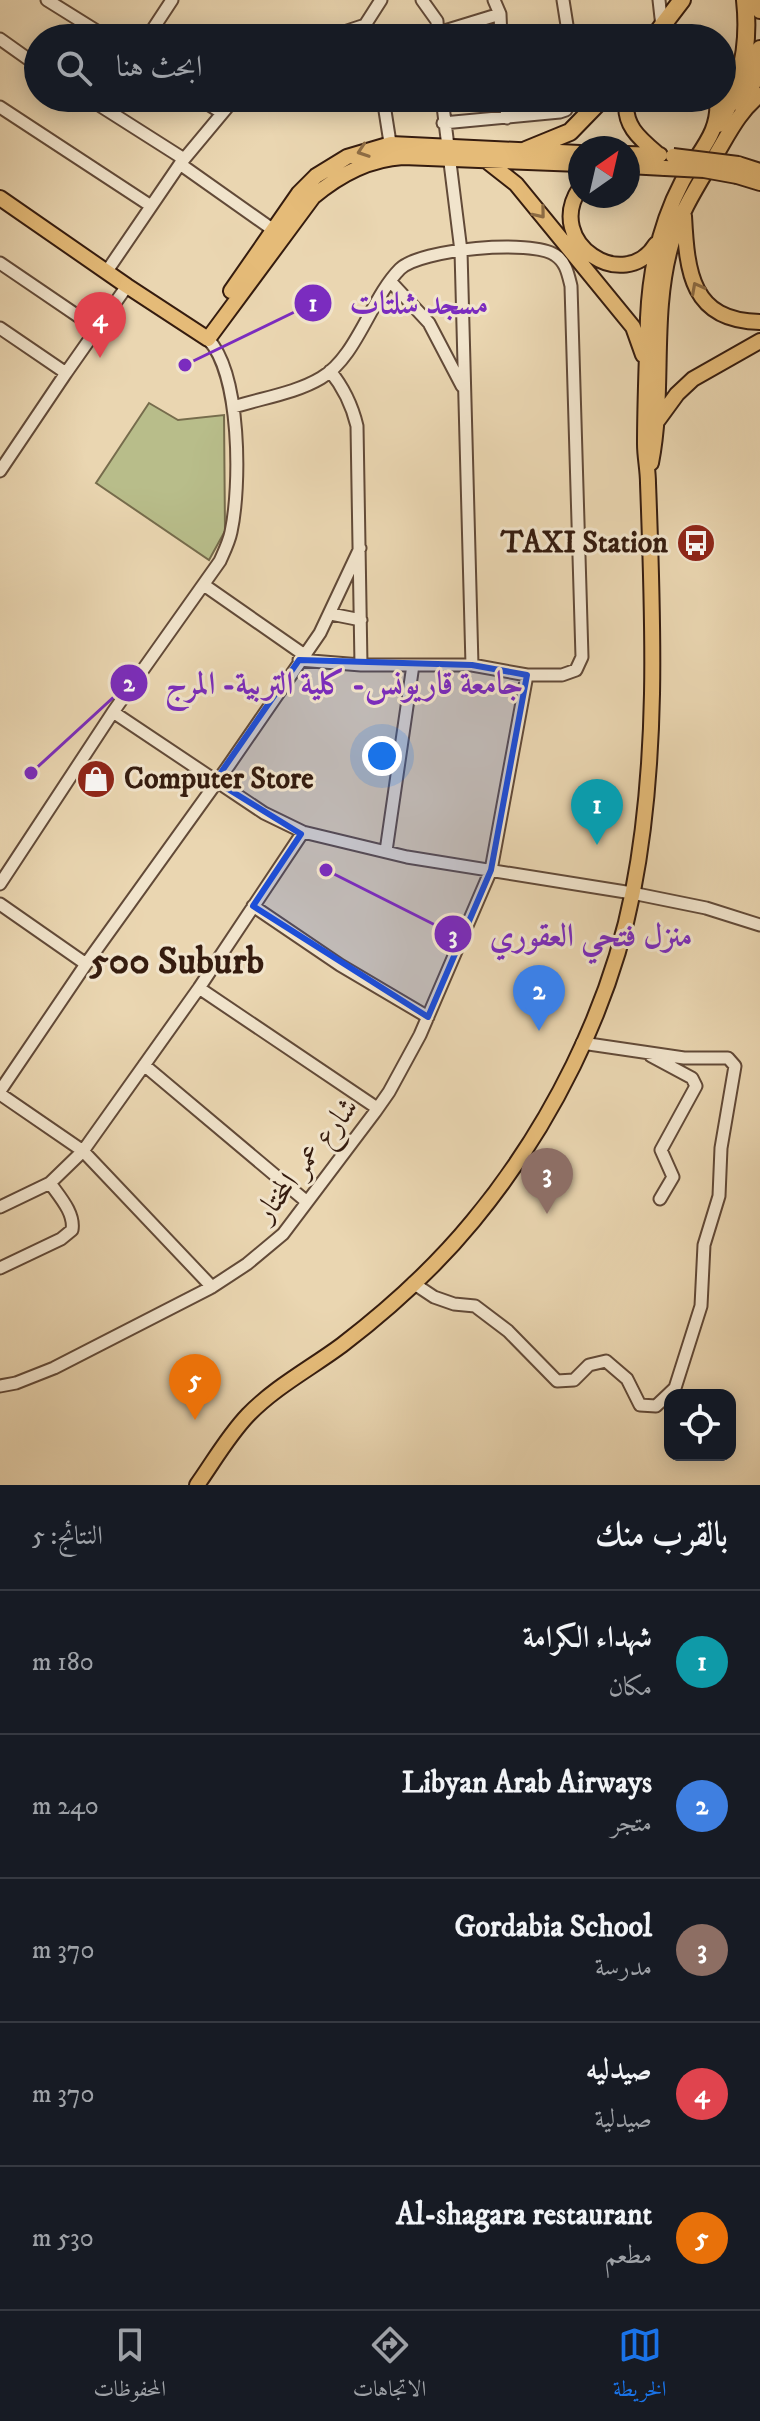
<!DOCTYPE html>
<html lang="ar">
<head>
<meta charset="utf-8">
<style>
  :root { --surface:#171b24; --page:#20242c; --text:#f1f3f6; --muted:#9ea1a6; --line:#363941; --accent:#1a73e8 }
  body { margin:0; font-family:"IM FELL DW Pica",Amiri,serif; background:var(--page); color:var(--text); direction:rtl }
  .controls { position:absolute; right:24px; bottom:24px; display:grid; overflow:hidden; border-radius:16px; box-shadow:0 4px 20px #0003 }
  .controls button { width:72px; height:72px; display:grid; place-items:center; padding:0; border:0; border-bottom:2px solid var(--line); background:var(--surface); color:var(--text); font:40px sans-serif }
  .compass { position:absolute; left:568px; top:136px; width:72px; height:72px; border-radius:50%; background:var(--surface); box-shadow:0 4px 20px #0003; rotate:34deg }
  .you { position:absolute; left:382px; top:756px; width:28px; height:28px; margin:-20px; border:6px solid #fff; border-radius:50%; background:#1a73e8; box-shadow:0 0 0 12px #1a73e833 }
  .badge { display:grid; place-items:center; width:52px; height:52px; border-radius:50%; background:var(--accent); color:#fff; font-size:26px; font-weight:700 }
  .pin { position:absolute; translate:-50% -66px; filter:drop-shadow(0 2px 4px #0008) }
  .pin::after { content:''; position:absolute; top:42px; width:28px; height:24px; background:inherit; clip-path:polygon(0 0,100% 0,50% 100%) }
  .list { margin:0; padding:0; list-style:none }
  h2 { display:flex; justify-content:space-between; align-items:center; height:104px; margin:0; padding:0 32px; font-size:34px }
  h2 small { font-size:26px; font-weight:400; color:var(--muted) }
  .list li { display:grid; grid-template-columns:52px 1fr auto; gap:24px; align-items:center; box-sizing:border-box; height:144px; padding:0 32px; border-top:2px solid var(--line) }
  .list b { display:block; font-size:30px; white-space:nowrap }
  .list p { margin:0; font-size:26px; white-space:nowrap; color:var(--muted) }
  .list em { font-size:26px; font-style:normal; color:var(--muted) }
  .icon { flex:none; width:44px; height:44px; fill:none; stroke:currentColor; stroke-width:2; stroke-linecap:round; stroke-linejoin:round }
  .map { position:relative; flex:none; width:760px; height:1485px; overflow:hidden; direction:ltr }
  .search { position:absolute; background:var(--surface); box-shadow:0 4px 20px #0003; left:24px; right:24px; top:24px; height:88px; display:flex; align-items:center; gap:20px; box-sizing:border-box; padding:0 28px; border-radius:44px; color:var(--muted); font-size:30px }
  .sheet { height:824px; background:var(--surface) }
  nav { display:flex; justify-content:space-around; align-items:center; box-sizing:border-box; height:112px; border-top:2px solid var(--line); background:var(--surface); font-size:22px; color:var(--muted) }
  nav a { display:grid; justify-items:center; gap:4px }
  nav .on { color:var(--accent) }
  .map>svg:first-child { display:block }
</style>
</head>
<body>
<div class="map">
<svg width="760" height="1485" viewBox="0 0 760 1485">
  <rect width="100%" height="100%" fill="#ead6b1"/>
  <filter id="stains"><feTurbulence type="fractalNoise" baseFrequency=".0025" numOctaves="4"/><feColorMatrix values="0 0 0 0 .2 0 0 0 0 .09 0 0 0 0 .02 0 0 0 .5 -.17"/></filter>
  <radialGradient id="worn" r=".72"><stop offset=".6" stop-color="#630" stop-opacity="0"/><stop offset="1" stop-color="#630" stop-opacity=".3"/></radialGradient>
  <path fill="#b8bd8a" stroke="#766c4c" stroke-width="2" d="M149 403 178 420 224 415 225 531 209 560 96 483Z"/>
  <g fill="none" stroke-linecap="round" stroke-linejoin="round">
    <defs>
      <path id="minor" d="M47 0 108 38
        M422 0 437 21 438 38
        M494 0 500 14 501 38
        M563 0 569 38
        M659 0 662 27
        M438 33 500 14
        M147 38 172 0
        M326 38 365 25
        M369 38 365 25 381 0
        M0 39 38 66
        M88 98 184 159
        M198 98 221 112
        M383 98 391 149
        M442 98 461 251 472 665
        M505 98 507 118
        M0 107 151 206
        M443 123 560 112 566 110 570 98
        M180 164 272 229
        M0 263 97 329
        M107 271 180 164 235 98
        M391 282 429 323 462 386
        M0 328 66 373 0 471
        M330 371C344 388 352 405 357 426L361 665
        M66 373 127 286
        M234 407C262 398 296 393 321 378 357 357 371 298 400 269 420 249 532 239 555 255 566 262 568 274 571 286L582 657 576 670 562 675H527L472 665H361L299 660
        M204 585 303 654
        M331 614 361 620
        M113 712 264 813 303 832 407 857 632 893 706 908 760 925
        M386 851 413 665
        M0 884 113 712 220 561C224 552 229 542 231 532 241 486 241 374 208 339
        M0 904 86 964
        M253 906 340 965 428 1017
        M199 988 377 1108
        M651 1056 692 1078 696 1086 661 1150 673 1177 660 1199
        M144 1065 307 1202
        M0 1091 86 964 229 765 320 633 360 548
        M0 1094 83 1151 212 1287
        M0 1207 50 1183 83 1151 199 988 303 832
        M0 1268 61 1239 72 1230C75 1213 59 1196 50 1183
        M413 1283 434 1297 454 1304 475 1306 508 1331 557 1381 574 1380 589 1365 606 1361 627 1379 640 1405 656 1406 675 1388 701 1306 704 1245 719 1196 721 1148 735 1066 728 1058H684L582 1043
        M0 1386 16 1383 54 1368 212 1287 247 1264 283 1234 375 1112 389 1092 420 1035 491 870 527 675"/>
      <path id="major" d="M627 98C622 125 640 139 659 155
        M628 154 660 155
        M484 159 516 184 633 327 643 355
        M738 164 760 171
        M628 166 665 168
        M737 176 760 183
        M580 188C543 243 625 295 656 244
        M0 198 127 286 208 339 313 197C339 175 369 159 403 157L580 164
        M684 216C687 272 691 321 760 322
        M231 291 299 193 316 176 347 157 391 144 580 153
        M658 420 677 394 693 379 760 341
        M651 463C665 391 651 316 671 245 679 214 698 185 714 158 728 135 739 111 760 95
        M197 1485C214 1461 228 1436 248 1415 275 1387 311 1368 342 1345 389 1309 436 1266 473 1221 550 1128 610 1009 633 891 659 758 653 618 648 483 648 470 645 457 645 444 645 402 647 360 648 318 650 271 660 224 682 182 697 152 721 134 717 98"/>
      <path id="highway" d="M758 0 760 10
        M653 38 682 0
        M743 107 753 82 760 49
        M718 124C742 86 750 45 745 0
        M526 150 570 132 603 98"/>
    </defs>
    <use href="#minor" stroke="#624a38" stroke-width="15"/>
    <use href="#major" stroke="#351c0f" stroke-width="18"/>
    <use href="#highway" stroke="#351c0f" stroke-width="20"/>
    <use href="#minor" stroke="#f1e4cc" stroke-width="11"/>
    <use href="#major" stroke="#e5bb78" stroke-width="14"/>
    <use href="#highway" stroke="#e5bb78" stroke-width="16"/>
    <defs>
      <path id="major-bridge" d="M673 156 738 164
        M665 168 704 170 737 176"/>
    </defs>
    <use href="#major-bridge" stroke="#351c0f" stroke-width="18" stroke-linecap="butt"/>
    <use href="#major-bridge" stroke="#e5bb78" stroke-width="14"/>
  </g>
  <defs><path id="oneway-chevron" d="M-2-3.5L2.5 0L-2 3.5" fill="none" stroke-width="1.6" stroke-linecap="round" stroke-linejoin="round" transform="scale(2)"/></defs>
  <g stroke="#8d6c44">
    <use href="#oneway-chevron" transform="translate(363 151) rotate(161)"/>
    <use href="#oneway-chevron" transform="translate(540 213) rotate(51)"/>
    <use href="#oneway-chevron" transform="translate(697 288) rotate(-118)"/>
  </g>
  <path fill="#1d4ed8" fill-opacity="0.2" stroke="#1d4ed8" stroke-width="6" stroke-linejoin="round" d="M299 660 472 665 527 675 491 870 428 1017 253 906 301 834 215 781Z"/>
  <defs>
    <symbol id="bus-disc" viewBox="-11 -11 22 22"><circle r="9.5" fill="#8f2418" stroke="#f1e4cc"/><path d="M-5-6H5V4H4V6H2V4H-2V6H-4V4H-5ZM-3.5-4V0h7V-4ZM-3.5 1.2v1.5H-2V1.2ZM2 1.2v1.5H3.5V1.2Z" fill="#fff"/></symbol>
    <symbol id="shop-disc" viewBox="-11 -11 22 22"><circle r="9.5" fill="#8f2418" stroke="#f1e4cc"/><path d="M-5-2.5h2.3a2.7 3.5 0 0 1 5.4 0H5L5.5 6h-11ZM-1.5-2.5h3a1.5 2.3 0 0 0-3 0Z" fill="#fff"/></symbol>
  </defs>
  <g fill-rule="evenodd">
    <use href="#bus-disc" x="674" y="521" width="44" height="44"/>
    <use href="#shop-disc" x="74" y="757" width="44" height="44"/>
  </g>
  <g text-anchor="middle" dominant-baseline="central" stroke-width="6" stroke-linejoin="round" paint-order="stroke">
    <g font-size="30" font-weight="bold" fill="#351c0f" stroke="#f1e4cc" text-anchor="end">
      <text x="668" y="543">TAXI Station</text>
      <text x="124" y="779" text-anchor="start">Computer Store</text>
    </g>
    <g font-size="30" fill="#351c0f" stroke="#f1e4cc">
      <text transform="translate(307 1160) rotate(-52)">شارع عمر المختار</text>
    </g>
    <g font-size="38" font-weight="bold" fill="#351c0f" stroke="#f1e4cc">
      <text x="177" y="962">500 Suburb</text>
    </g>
  </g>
  <path fill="none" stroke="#7b2cbf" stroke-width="3" d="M185 365L313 303M31 773L129 683M326 870L453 934"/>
  <g fill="#7b2cbf" stroke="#f1e4cc" stroke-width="3">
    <circle cx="185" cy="365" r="8"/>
    <circle cx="31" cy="773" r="8"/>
    <circle cx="326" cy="870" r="8"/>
    <circle cx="313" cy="303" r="20"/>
    <circle cx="129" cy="683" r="20"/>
    <circle cx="453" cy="934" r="20"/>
  </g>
  <g font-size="24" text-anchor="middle" font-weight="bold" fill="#fff">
    <text x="313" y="311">1</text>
    <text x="129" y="691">2</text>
    <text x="453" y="943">3</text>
  </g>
  <g font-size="32" text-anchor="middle" font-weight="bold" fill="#7b2cbf" stroke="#f1e4cc" stroke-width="6" stroke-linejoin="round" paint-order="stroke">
    <text x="419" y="314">مسجد شلتات</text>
    <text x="344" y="694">جامعة قاريونس- كلية التربية- المرج</text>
    <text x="591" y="946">منزل فتحي العقوري</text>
  </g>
  <rect width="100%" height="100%" filter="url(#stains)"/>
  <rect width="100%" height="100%" fill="url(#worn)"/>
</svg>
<div class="controls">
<button><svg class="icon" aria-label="locate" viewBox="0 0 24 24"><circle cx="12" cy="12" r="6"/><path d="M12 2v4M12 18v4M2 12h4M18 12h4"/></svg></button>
</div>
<svg class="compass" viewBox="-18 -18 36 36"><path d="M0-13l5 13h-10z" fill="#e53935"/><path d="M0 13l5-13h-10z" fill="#9ea1a6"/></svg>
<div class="you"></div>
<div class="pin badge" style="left:597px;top:845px;background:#0f9aa8">1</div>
<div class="pin badge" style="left:539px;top:1031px;background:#3f7fe0">2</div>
<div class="pin badge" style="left:547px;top:1214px;background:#8d6e63">3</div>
<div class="pin badge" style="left:100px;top:358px;background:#e0444e">4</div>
<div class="pin badge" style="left:195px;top:1420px;background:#e8710a">5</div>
<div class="search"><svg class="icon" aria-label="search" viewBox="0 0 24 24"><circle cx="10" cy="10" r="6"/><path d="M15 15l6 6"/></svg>ابحث هنا</div>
</div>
<section class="sheet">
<h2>بالقرب منك<small>النتائج: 5</small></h2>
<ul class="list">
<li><span class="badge" style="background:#0f9aa8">1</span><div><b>شهداء الكرامة</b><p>مكان</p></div><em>180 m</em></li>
<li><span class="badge" style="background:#3f7fe0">2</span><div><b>Libyan Arab Airways</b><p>متجر</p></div><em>240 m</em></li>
<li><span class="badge" style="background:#8d6e63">3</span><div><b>Gordabia School</b><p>مدرسة</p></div><em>370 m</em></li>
<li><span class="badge" style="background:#e0444e">4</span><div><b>صيدليه</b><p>صيدلية</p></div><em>370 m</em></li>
<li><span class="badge" style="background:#e8710a">5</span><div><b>Al-shagara restaurant</b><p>مطعم</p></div><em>530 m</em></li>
</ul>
</section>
<nav>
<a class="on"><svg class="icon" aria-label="map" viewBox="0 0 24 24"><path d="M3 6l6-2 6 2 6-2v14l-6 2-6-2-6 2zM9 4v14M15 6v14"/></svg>الخريطة</a>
<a><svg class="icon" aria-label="directions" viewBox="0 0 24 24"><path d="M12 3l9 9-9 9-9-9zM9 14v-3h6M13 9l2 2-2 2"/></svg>الاتجاهات</a>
<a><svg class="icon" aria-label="saved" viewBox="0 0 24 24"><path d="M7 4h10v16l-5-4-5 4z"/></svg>المحفوظات</a>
</nav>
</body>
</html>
